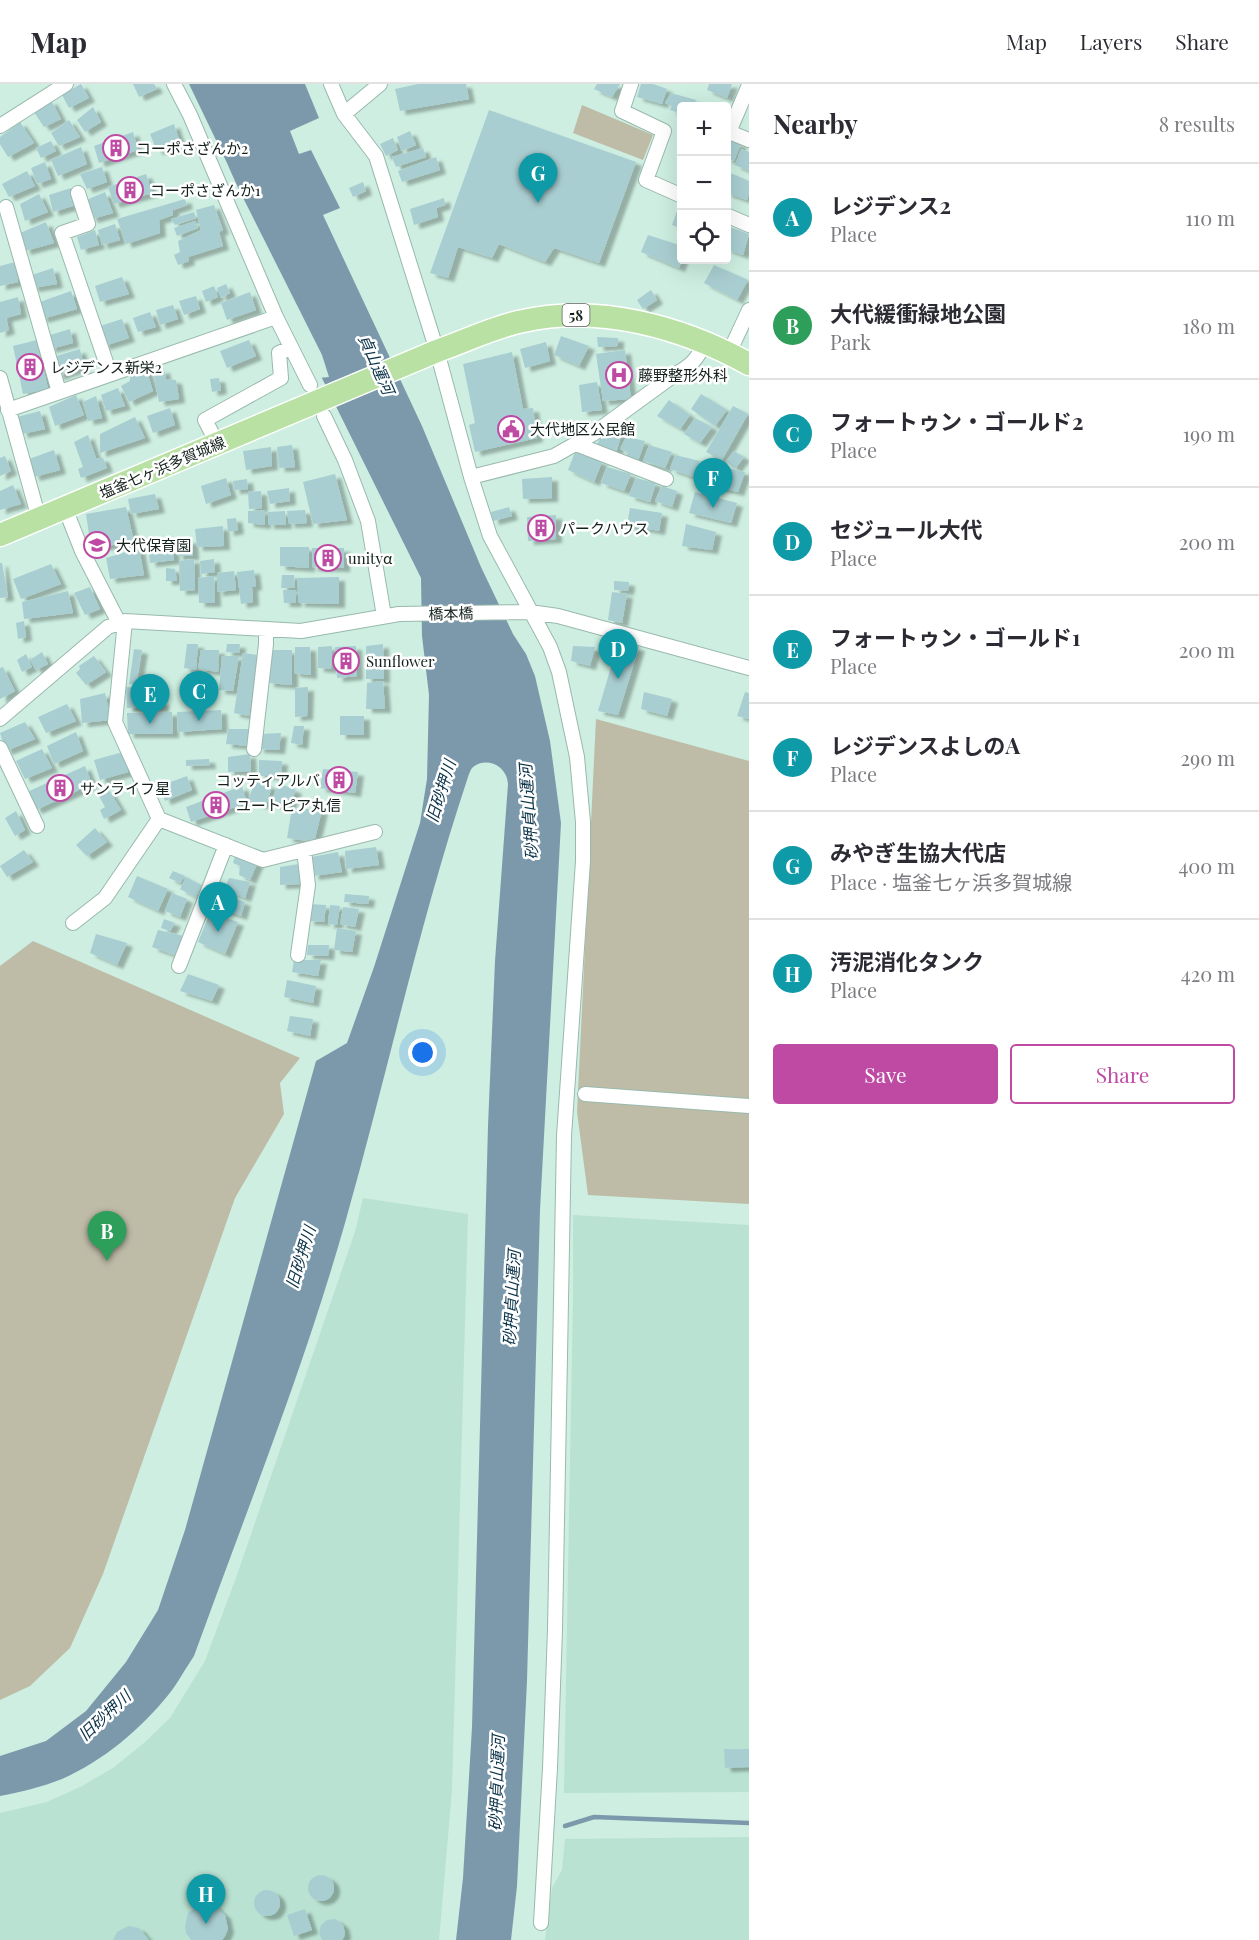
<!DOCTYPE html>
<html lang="en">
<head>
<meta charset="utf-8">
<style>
  :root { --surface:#fff; --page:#f7f7f7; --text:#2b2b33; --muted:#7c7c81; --line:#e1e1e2; --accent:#be4aa4 }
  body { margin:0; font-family:"Playfair Display","Noto Sans JP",serif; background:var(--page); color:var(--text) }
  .controls { position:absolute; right:18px; top:18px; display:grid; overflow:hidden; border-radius:6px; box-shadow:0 6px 24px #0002 }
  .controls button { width:54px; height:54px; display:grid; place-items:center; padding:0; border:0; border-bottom:2px solid var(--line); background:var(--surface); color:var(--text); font:30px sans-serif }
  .you { position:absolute; left:423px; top:969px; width:21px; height:21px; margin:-15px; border:4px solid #fff; border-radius:50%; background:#1a73e8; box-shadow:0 0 0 9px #1a73e833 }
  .badge { display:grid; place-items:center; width:39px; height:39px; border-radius:50%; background:var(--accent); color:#fff; font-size:20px; font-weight:700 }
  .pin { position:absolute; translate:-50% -50px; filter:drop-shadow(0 2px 3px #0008) }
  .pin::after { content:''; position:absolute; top:32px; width:21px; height:18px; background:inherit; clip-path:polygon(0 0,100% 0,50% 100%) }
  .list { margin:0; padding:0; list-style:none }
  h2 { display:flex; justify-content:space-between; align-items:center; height:78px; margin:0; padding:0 24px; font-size:26px }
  h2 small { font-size:20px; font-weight:400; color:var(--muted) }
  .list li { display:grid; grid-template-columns:39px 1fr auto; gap:18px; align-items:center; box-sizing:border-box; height:108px; padding:0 24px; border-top:2px solid var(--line) }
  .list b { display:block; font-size:22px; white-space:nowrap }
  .list p { margin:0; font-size:20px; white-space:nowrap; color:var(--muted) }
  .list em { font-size:20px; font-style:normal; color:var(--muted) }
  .actions { display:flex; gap:12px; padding:18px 24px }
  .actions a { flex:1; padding:14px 0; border:2px solid var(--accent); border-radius:6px; text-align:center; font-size:21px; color:var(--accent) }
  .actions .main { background:var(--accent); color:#fff }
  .icon { flex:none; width:33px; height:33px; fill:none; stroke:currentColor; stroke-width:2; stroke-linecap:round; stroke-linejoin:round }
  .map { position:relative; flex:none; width:749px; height:1856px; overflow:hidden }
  header { display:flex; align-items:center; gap:36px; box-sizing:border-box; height:84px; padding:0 30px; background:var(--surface); border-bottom:2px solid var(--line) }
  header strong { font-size:28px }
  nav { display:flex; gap:33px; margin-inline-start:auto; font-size:21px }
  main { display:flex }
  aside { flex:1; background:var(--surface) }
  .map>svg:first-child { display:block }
</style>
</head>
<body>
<header>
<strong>Map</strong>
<nav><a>Map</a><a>Layers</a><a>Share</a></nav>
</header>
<main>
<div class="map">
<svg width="749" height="1856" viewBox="0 0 749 1856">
  <defs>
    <filter id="shadow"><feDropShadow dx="6" dy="4" stdDeviation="1.5" flood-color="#0004"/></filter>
  </defs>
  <rect width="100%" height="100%" fill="#cdeee1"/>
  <path fill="#b9e2d2" d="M363 1114 468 1130 452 1706 439 1856H0V1729L47 1718 82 1702 113 1684 144 1659 170 1634 205 1577 237 1491 355 1148Z
    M573 1131 749 1141V1708L564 1709 573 1213Z
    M749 1753V1856H545L552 1804 562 1786 565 1755Z"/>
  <path fill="#bebca7" d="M582 21 653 51 643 76 573 49Z
    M596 635 749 677V1120L588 1111 577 1028Z
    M33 857 300 974 280 999 284 1030 235 1114 103 1490 70 1564 30 1602 0 1616V882Z"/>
  <path fill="#7c99ac" d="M189 0H305L319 34 290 47 299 70 311 66 340 124 323 131 422 342 481 483 513 550 526 570 535 592 550 657 561 739 540 1126 527 1597 517 1802 511 1856H456L463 1794 472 1643 488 1042 495 877 508 700C507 681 485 672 472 684 470 687 469 690 468 693 419 840 387 991 345 1139 303 1287 246 1428 194 1572 185 1585 178 1599 169 1610 141 1645 103 1677 62 1695 42 1703 21 1708 0 1712V1672L46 1657 86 1627 126 1578 158 1526 185 1446 316 977 347 959 374 883 420 739 427 695 429 611 422 552 421 494 315 280 227 79Z"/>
  <path fill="#cdeee1" d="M186 0 322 271 329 293 319 294 312 281Z"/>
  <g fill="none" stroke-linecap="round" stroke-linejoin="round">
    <path stroke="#7c99ac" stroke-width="4.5" d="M565 1742 594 1733 749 1739"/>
  </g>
  <path fill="#a9ced1" filter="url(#shadow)" d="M81 0 89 14 69 24 62 11Z
    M133 0H154L157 5 139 13Z
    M418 0H466L469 15 400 27 395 5Z
    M597 0H620L612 13 594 5Z
    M641 0H653L667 5 662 20 637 13Z
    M709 0H732L727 14 707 6Z
    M671 9 696 16 694 22H682V30L670 26 672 22 665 19Z
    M51 16 61 35 44 43 34 28Z
    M93 23 101 38 85 48 77 36Z
    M489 26 636 78 599 179 554 164 545 178 499 160 492 174 458 163 448 194 430 189Z
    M69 36 80 53 59 62 51 49Z
    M20 38 34 59 8 73 0 60V53Z
    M174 40 180 59 157 67 150 50Z
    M410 47 416 61 402 67 397 53Z
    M133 48 138 66 99 79 94 62Z
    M393 54 398 66 386 72 380 60Z
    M51 57 56 67 41 74 36 64Z
    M731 57 741 60 734 77 726 75Z
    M81 63 87 80 58 92 51 76Z
    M423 64 426 73 396 83 392 73Z
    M741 65 749 68V87L735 81Z
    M436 73 440 86 402 98 398 87Z
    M45 78 51 95 37 100 31 84Z
    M102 83 107 98 87 105 80 90Z
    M27 87 35 102 9 113 2 100Z
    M728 88 749 97V109L747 116 726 109Z
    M146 90 152 109 114 120 108 103Z
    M363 98 366 107 353 113 349 104Z
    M71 104 76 121 53 128 49 111Z
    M105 108 113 129 92 135 84 117Z
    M39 110 48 128 25 137 20 120Z
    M444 114 445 121 436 124 438 133 414 141 410 125Z
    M185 115 187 121 173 126V131L159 136 160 149 126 160 117 135Z
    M214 121 223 146 219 148 223 162 188 173 189 177 178 181 174 171 180 168 178 157 201 146 196 126Z
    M679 121 682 122V145L672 141Z
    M194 128 196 134 175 141 171 135Z
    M195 137 198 144 177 152 174 144Z
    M46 138 54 159 25 167 20 149Z
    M115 140 120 156 102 161 98 146Z
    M730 143 749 150 743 171 726 165V151Z
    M95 146 99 161 81 166 77 153Z
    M648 151 682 162V176L679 184 641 168Z
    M15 178 18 198 0 202V182Z
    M714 181 748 196 737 216 704 199Z
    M53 184 57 200 33 204 29 192Z
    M122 193 129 210 100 218 95 202Z
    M226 200 230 209 221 214 217 204Z
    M214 202 218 213 206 218 202 207Z
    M651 206 657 216 643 225 637 216Z
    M71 207 77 225 42 235 37 219Z
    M250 208 256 226 227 236 221 219Z
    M196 212 200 225 184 231 179 217Z
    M18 213 21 230 6 234 9 246 0 249V218Z
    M173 221 178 235 160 241 156 226Z
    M150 228 156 243 138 248 133 234Z
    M122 235 129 254 104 262 97 243Z
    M70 245 73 259 50 265 47 252Z
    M561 252 589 262 579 282 554 271Z
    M597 253 618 254V262L598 263Z
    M37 256 48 305 23 310 13 262Z
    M249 256 256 272 227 284 220 267Z
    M546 258 550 277 525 284 520 265Z
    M80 265 84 283 58 292 53 273Z
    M625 266 631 315 603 317 596 270Z
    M512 268 523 325 533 324 537 354 475 368 469 341 475 339 463 280Z
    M146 285 153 307 129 318 121 302 130 297V290Z
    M164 285 166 295 176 296 179 315 159 318 153 288Z
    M219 294 221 306 212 308 210 295Z
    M597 298 602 326 582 328 579 301Z
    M118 304 125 322 106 327 101 311Z
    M701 310 727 326 715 342 691 325Z
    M76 311 84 331 55 342 49 323Z
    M96 312 102 334 88 337 83 318Z
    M669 316 690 331 680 345 657 332Z
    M733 322 748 330 722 376 706 368Z
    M170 324 175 341 153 349 147 332Z
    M40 327 45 345 22 350 17 333Z
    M135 333 145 354 100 369V350Z
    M695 334 712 343 700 359 684 350Z
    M610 344 622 349 616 369 596 362 604 347Z
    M88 351 96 374H103L107 384 81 394 78 385 83 383 74 358Z
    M626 353 645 357 638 377 626 373 628 368 620 365Z
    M292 361 295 383 279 384 277 363Z
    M649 361 672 368 665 384 643 377Z
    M271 363 272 382 246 386 243 367Z
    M54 366 60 386 34 393 29 375Z
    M734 367 744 373 735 385 726 377Z
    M575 368 602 378 594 398 568 386Z
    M675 371 700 377 693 393 670 385Z
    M5 372 11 387 0 392V374Z
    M703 378 745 388 738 408 698 399Z
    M607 383 631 390 624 407 601 399Z
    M335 390 347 436 313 440 303 398Z
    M552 393V414L523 415 522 395Z
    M226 394 231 411 206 420 201 402Z
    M636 394 656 399 650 418 629 412Z
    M247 395 248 405 234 406 233 397Z
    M13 401 21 420 0 426V407Z
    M662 402 677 407 672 423 655 417Z
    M289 404 290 417 270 420 267 407Z
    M261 407 262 424 249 425 248 408Z
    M695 408 737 419 731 439 689 429Z
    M155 410 159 425 131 430 128 415Z
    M126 423 134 458 91 464 86 430Z
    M509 423 512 432 493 437 491 428Z
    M630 424 662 429 659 447 627 441Z
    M265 426V441L248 439V427Z
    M305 426 307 439 289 440 287 427Z
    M285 427 286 441H268V428Z
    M556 431V455L528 457 527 433Z
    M236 434 238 446 228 448 227 435Z
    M686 440 716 448 712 466 682 462Z
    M223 442 224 462 197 463 195 445Z
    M192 455 193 472H177V458Z
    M173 459 174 476 150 479 148 462Z
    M280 463H309V484L280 482Z
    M139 464 144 491 110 495 106 474Z
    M312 464H344V484L312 483Z
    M194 475 195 506 180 507 179 477Z
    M214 475 215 488 201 490 200 477Z
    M0 479H2L8 513 0 514Z
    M51 480 61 500 21 515 13 495Z
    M166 484 175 485 177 497H166Z
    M254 486 256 502 252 503 253 518 241 520 237 488Z
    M234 487 236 506 217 508V489Z
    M282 491H294L295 504H281Z
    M214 492 215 519H199L198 494Z
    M339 493V520L299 519 297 494Z
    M614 497 629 498 628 507 614 506Z
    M90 503 100 525 85 531 74 509Z
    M283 506H296V519H284Z
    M68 507 73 529 24 535 22 518Z
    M612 508 627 510 622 539 608 536Z
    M24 537 26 553 18 555 16 539Z
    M618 559 639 563 618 631 598 627Z
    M187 560H198L196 586 184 584Z
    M227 560H240L239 569 226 568Z
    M383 560 384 595H366V562Z
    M332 562 331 585 318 584V563Z
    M356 562 357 592 337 594 335 563Z
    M573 562 595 563 590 582 571 577Z
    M295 563H310L311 591 294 589Z
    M134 565 142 566 137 595 150 596V601L129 600Z
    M201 566H219L218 588 198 585Z
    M271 566H292V601L268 599Z
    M42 568 48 580 36 586 30 576Z
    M243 569 257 571 249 632 234 629Z
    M26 570 32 583 22 588 17 576Z
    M94 572 106 588 86 601 76 589 80 585 79 582Z
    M222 572H239L233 607 219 606Z
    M3 583 15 607 0 615V584Z
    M383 597 385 625H366L367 599Z
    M126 603 144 604 146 623 127 624Z
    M308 603 307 632 295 633V604Z
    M644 608 672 615 667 632 641 625Z
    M745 608 749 609V635L737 632Z
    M105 609 111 636 82 639 80 615Z
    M150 617H163V624H150Z
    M67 620 76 637 46 649 38 633Z
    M221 626 222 645 178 648 177 628Z
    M172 628 173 650H128L127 629Z
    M340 632H364V651H340Z
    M25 638 35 655 6 667 0 649Z
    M294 642H304L302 661 291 659Z
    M228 645H252L250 662 226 660Z
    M76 648 83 667 54 680 47 662Z
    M281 649 279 666 258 665 259 650Z
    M42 665 52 684 25 695 16 677Z
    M123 668 128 688 100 696 94 676Z
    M250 670 251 687 228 688V673Z
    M209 675 210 681 186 682V676Z
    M259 676 282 677 281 692H259Z
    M85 682 92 700 36 726 27 708Z
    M323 685 358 688 355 709 320 704Z
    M187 692 192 706 165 717 160 702Z
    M255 697 272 702 266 722 248 717Z
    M278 699 296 706 288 725 271 719Z
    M242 702 247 719 191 738 186 723Z
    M109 706 121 726 104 735 100 726 105 723 99 712Z
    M292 724 322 726 314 758 287 754Z
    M16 727 25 746 15 752 5 734Z
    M95 744 107 758 87 772 76 761Z
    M376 763 379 781 346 785 345 767Z
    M24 766 33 778 7 793 0 782Z
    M338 768 342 788 313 792 311 773Z
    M236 769 258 778 250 796 239 791 240 782 233 779Z
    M299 780 300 800 280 801V783Z
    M173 787 185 792 180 799 169 794Z
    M137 792 168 805 158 827 128 813Z
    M186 793 205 803 199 815 180 805Z
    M229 794 250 798 245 814 224 806Z
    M172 809 187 815 180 833 165 827Z
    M222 810 245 818 241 832 219 824Z
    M345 810 369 812 368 820 344 818Z
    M310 820 326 821 324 838 308 837Z
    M330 821 340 822 337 841 328 840Z
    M343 823 359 825 355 843 340 840Z
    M210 829 238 838 225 870 198 858Z
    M164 835 175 839 170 847 161 844Z
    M337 844 356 847 352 868 334 866Z
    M158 846 184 852 177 872 152 863Z
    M96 850 127 859 117 881 90 869Z
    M308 861H329L328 872 307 871Z
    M294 876H321L318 892 292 888Z
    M188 890 219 901 212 917 180 907Z
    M287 896 316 902 313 919 284 913Z
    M290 932 313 935 310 952 287 947Z
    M724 1665H749V1683L725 1684Z
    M308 1804a13 13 0 1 1 26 0a13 13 0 1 1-26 0Z
    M254 1819a13 13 0 1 1 26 0a13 13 0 1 1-26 0Z
    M207 1820 214 1821 225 1831 228 1845 225 1852 222 1856H191L186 1849 185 1842 188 1829 200 1821Z
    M305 1825 312 1846 294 1852 287 1831Z
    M336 1835 343 1841 345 1849 344 1853 342 1856H322L319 1849 321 1841 327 1836Z
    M128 1842 139 1844 149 1856H113L117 1848Z"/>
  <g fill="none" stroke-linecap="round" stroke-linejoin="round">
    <defs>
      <path id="minor" d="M174 0 190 31 276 233 310 301
        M331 0 344 30 376 72 437 267 471 393 490 452 550 563 559 588 577 673 583 738V777L564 1052 555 1546 550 1684 541 1839
        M631 0 622 27 664 47 646 96 682 112
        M749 1 729 48 749 56
        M344 30 380 0
        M0 42 66 0
        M78 109 88 140 62 149 110 290
        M6 123 59 308
        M726 131 749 141
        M729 269 749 226
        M0 294 39 435
        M8 326 276 233
        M324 332 345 376 368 437 384 532
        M217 359 205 336 281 294 279 269 291 264
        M576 360 666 395
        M471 393 554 372 593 350 674 291C691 282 697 276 705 258
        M65 424 82 467 119 539
        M125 537 115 638 159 735 263 776 375 748
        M0 635 108 543 125 537 301 547 399 530 530 528 558 532 749 584
        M0 664 37 742
        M254 665 266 560V545
        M73 839 105 814 159 735
        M298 871 308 801 304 766
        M179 882 226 761
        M585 1010 749 1022"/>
      <path id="primary" d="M0 451 437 267C466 257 493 243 523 237 599 220 682 243 749 280"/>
    </defs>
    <use href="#minor" stroke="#99b9ad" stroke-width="16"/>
    <use href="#primary" stroke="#fff" stroke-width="25"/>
    <use href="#minor" stroke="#fff" stroke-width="14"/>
    <use href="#primary" stroke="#b8e1a3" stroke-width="22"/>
  </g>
  <defs>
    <symbol id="building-ring" viewBox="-11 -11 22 22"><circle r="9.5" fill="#fff" stroke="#be4aa4" stroke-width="1.5"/><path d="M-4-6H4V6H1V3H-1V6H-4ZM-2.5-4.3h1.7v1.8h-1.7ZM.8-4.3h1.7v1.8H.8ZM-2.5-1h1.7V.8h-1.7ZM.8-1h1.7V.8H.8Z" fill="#be4aa4"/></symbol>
    <symbol id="hospital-ring" viewBox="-11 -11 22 22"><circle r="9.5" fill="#fff" stroke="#be4aa4" stroke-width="1.5"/><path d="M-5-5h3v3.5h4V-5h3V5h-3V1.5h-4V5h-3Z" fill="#be4aa4"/></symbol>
    <symbol id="civic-ring" viewBox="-11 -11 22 22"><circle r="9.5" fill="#fff" stroke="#be4aa4" stroke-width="1.5"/><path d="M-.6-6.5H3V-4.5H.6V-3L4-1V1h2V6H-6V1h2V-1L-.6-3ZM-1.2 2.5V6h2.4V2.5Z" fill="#be4aa4"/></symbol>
    <symbol id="school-ring" viewBox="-11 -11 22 22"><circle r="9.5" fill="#fff" stroke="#be4aa4" stroke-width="1.5"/><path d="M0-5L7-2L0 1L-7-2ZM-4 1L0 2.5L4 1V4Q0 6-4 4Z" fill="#be4aa4"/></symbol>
  </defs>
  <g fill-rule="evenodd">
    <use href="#building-ring" x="101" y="49" width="30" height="30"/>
    <use href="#building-ring" x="115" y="91" width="30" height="30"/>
    <use href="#building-ring" x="15" y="268" width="30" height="30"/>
    <use href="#hospital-ring" x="604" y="276" width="30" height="30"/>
    <use href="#civic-ring" x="496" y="330" width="30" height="30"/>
    <use href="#building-ring" x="526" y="429" width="30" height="30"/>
    <use href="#school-ring" x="82" y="446" width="30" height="30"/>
    <use href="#building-ring" x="313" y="459" width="30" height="30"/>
    <use href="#building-ring" x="331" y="562" width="30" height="30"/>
    <use href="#building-ring" x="324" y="681" width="30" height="30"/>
    <use href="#building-ring" x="45" y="689" width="30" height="30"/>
    <use href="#building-ring" x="201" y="706" width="30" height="30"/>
  </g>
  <g text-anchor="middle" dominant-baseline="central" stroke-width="5" stroke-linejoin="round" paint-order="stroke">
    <rect fill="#fff" stroke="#5a635f" stroke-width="1.5" x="562.5" y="220" width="27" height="22" rx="4.5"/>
    <g font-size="14" font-weight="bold" fill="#13201b">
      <text x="576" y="231">58</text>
    </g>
    <g font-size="15" fill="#13201b" stroke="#fff" text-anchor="start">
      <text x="136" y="64">コーポさざんか2</text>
      <text x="150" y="106">コーポさざんか1</text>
      <text x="50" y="283">レジデンス新栄2</text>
      <text x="638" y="291">藤野整形外科</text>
      <text x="530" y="345">大代地区公民館</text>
      <text x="560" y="444">パークハウス</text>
      <text x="116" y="461">大代保育園</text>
      <text x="348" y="474">unityα</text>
      <text x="366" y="577">Sunflower</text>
      <text x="320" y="696" text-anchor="end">コッティアルバ</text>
      <text x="80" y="704">サンライフ星</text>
      <text x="236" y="721">ユートピア丸信</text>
    </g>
    <g font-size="15" fill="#13201b" stroke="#fff">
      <text transform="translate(162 383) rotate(-23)">塩釜七ヶ浜多賀城線</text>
      <text transform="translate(451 529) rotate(-1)">橋本橋</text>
    </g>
    <g font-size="16" font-style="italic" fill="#0a3248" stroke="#fff">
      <text transform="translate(377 280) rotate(66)">貞山運河</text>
      <text transform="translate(440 707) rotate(-73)">旧砂押川</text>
      <text transform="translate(528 728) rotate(-94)">砂押貞山運河</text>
      <text transform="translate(300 1173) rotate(-73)">旧砂押川</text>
      <text transform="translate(511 1214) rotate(-87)">砂押貞山運河</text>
      <text transform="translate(104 1631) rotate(-43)">旧砂押川</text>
      <text transform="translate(496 1699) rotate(-88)">砂押貞山運河</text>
    </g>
  </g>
</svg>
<div class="controls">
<button>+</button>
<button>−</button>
<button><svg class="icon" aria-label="locate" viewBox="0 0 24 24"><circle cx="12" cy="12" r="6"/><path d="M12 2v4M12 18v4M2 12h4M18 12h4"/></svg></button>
</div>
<div class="you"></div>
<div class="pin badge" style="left:218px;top:848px;background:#0f9aa8">A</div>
<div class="pin badge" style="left:107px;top:1177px;background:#2e9e5b">B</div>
<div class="pin badge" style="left:199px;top:637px;background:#0f9aa8">C</div>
<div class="pin badge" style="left:618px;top:595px;background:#0f9aa8">D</div>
<div class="pin badge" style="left:150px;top:640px;background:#0f9aa8">E</div>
<div class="pin badge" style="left:713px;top:424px;background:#0f9aa8">F</div>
<div class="pin badge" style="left:538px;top:119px;background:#0f9aa8">G</div>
<div class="pin badge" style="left:206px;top:1840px;background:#0f9aa8">H</div>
</div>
<aside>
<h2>Nearby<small>8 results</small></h2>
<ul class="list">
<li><span class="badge" style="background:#0f9aa8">A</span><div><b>レジデンス2</b><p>Place</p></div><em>110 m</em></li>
<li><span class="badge" style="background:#2e9e5b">B</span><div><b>大代緩衝緑地公園</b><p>Park</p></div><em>180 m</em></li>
<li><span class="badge" style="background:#0f9aa8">C</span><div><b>フォートゥン・ゴールド2</b><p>Place</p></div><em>190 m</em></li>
<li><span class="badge" style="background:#0f9aa8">D</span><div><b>セジュール大代</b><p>Place</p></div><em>200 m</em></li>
<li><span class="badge" style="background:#0f9aa8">E</span><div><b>フォートゥン・ゴールド1</b><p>Place</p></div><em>200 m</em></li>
<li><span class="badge" style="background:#0f9aa8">F</span><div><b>レジデンスよしのA</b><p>Place</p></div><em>290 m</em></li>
<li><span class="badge" style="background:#0f9aa8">G</span><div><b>みやぎ生協大代店</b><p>Place · 塩釜七ヶ浜多賀城線</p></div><em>400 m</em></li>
<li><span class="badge" style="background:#0f9aa8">H</span><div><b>汚泥消化タンク</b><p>Place</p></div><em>420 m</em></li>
</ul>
<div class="actions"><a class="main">Save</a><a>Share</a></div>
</aside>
</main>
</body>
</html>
